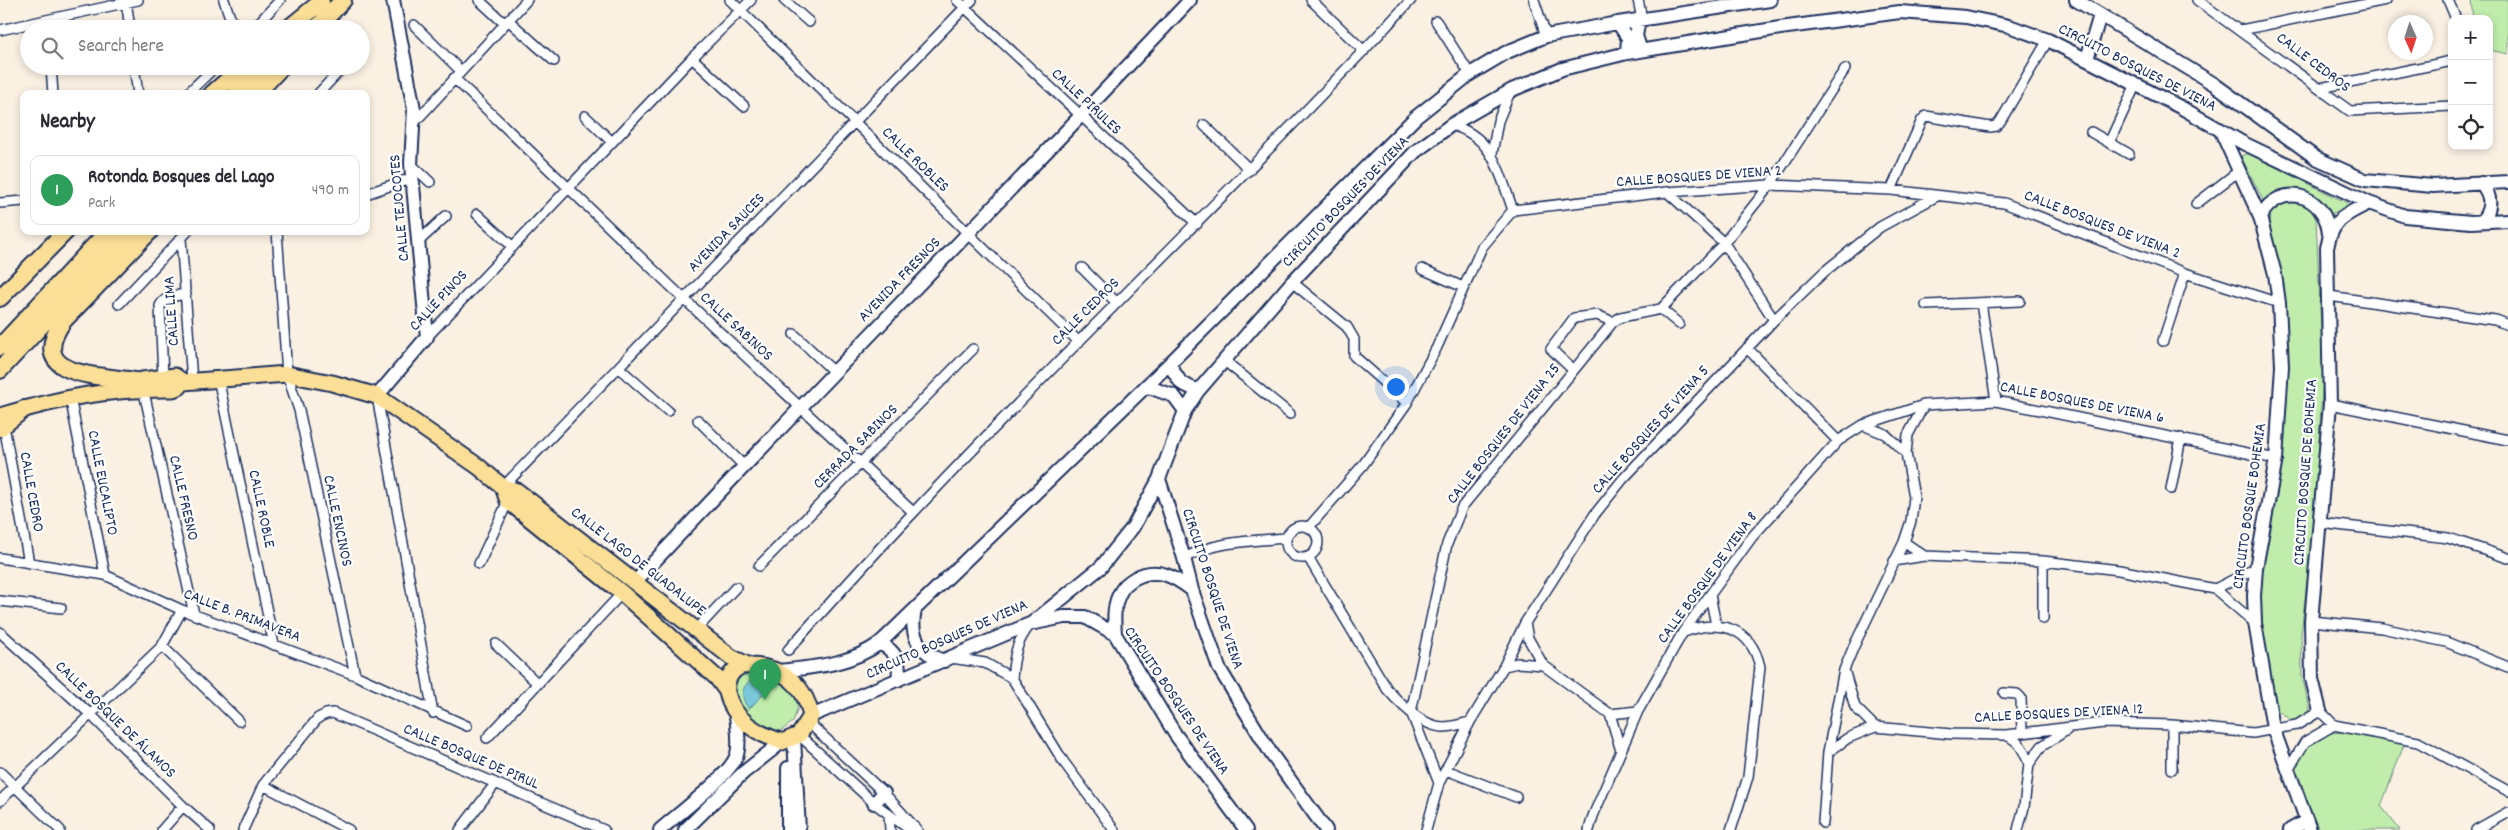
<!DOCTYPE html>
<html lang="en">
<head>
<meta charset="utf-8">
<style>
  :root { --surface:#fff; --page:#f7f7f7; --text:#2b2b33; --muted:#7c7c81; --line:#e1e1e2; --accent:#db2777 }
  body { margin:0; font-family:Dekko,sans-serif; background:var(--page); color:var(--text) }
  .controls { position:absolute; right:15px; top:15px; display:grid; overflow:hidden; border-radius:10px; box-shadow:0 2px 8px #0003 }
  .controls button { width:45px; height:45px; display:grid; place-items:center; padding:0; border:0; border-bottom:1px solid var(--line); background:var(--surface); color:var(--text); font:25px sans-serif }
  .compass { position:absolute; left:2388px; top:15px; width:45px; height:45px; border-radius:50%; background:var(--surface); box-shadow:0 2px 8px #0003; rotate:177deg }
  .you { position:absolute; left:1395px; top:386px; width:18px; height:18px; margin:-12px; border:4px solid #fff; border-radius:50%; background:#1a73e8; box-shadow:0 0 0 8px #1a73e833 }
  .badge { display:grid; place-items:center; width:32px; height:32px; border-radius:50%; background:var(--accent); color:#fff; font-size:16px; font-weight:700 }
  .pin { position:absolute; translate:-50% -41px; filter:drop-shadow(0 1px 2px #0008) }
  .pin::after { content:''; position:absolute; top:26px; width:18px; height:15px; background:inherit; clip-path:polygon(0 0,100% 0,50% 100%) }
  .list { margin:0; padding:0; list-style:none }
  h2 { display:flex; justify-content:space-between; align-items:center; height:65px; margin:0; padding:0 20px; font-size:21px }
  h2 small { font-size:16px; font-weight:400; color:var(--muted) }
  .list li { display:grid; grid-template-columns:32px 1fr auto; gap:15px; align-items:center; box-sizing:border-box; height:70px; margin:0 10px 10px; padding:0 10px; border:1px solid var(--line); border-radius:10px }
  .list b { display:block; font-size:19px; white-space:nowrap }
  .list p { margin:0; font-size:16px; white-space:nowrap; color:var(--muted) }
  .list em { font-size:16px; font-style:normal; color:var(--muted) }
  .icon { flex:none; width:28px; height:28px; fill:none; stroke:currentColor; stroke-width:2; stroke-linecap:round; stroke-linejoin:round }
  .map { position:relative; flex:none; width:2508px; height:830px; overflow:hidden }
  .search { position:absolute; background:var(--surface); box-shadow:0 2px 8px #0003; left:20px; top:20px; width:350px; height:55px; display:flex; align-items:center; gap:12px; box-sizing:border-box; padding:0 18px; border-radius:28px; color:var(--muted); font-size:19px }
  .panel { position:absolute; background:var(--surface); box-shadow:0 2px 8px #0003; left:20px; top:90px; width:350px; height:145px; border-radius:10px }
  .map>svg:first-child { display:block }
</style>
</head>
<body>
<div class="map">
<svg width="2508" height="830" viewBox="0 0 2508 830">
  <rect width="100%" height="100%" fill="#faf1e3"/>
  <filter id="ink" filterUnits="userSpaceOnUse"><feTurbulence type="fractalNoise" baseFrequency=".02" numOctaves="2"/><feDisplacementMap in="SourceGraphic" scale="10" xChannelSelector="R" yChannelSelector="G"/><feConvolveMatrix kernelMatrix="1 2 1 2 8 2 1 2 1" color-interpolation-filters="sRGB"/></filter>
  <g filter="url(#ink)">
    <path fill="#c0edab" stroke="#6e8e84" d="M2471 0H2508V54L2489 50V19H2473Z
      M2248 153 2349 204 2327 217 2314 196 2295 188 2277 190 2264 202 2241 156Z
      M2295 200 2310 208 2316 219 2323 372 2315 512 2301 634 2302 676 2309 705 2308 715 2300 721 2289 719 2277 710 2255 592 2271 520 2287 382 2279 271 2268 233 2270 215 2276 207Z
      M740 669H764L793 690 798 707 793 722 779 732H772L755 725 733 698V676Z
      M2348 732 2405 742 2381 806 2400 830H2319L2292 766C2308 731 2312 734 2348 732Z"/>
    <path fill="#7ac8d9" stroke="#548ba8" d="M758 677 769 680 773 684 749 709C738 696 742 682 758 677Z"/>
    <g fill="none" stroke-linecap="round" stroke-linejoin="round">
      <defs>
        <path id="street" d="M126 0 130 29
          M224 0 234 29
          M479 0 505 24
          M730 0 1079 342
          M784 0 809 22
          M957 0 1197 224
          M1311 0 1364 51
          M1534 0 1546 36
          M1638 0 1642 19
          M2197 0 2350 111 2452 106
          M2448 0 2456 19
          M508 20 554 61
          M1436 21 1470 74
          M414 25 461 71
          M253 29 280 0
          M0 30 138 0
          M2241 30 2386 0
          M692 58 744 106
          M51 66 53 94
          M134 66 138 94
          M454 78 684 299 913 512
          M2320 88 2452 61
          M187 94 216 66
          M318 94 344 66
          M585 116 612 142
          M414 123 527 0
          M1204 125 1250 170
          M1451 125C1494 137 1499 172 1513 210
          M2091 132 2129 154
          M2109 143 2136 84
          M1492 154 1498 121 1510 92
          M411 164 430 182
          M1891 190 1922 120 1926 116 1990 127 1996 126 2000 122 2048 40
          M1667 192 1724 243 1774 320
          M366 194 412 178
          M0 203 24 201
          M2196 204 2240 170
          M477 214 513 247
          M277 231 287 374 299 410 355 675
          M181 238 192 381
          M418 242 446 216
          M1082 268 1117 303
          M1422 269 1463 287
          M1292 282 1347 327 1354 339V356L1407 403
          M2329 296 2495 320 2508 325
          M1981 303 1996 401
          M119 304 188 231
          M1926 305 2020 301
          M1661 309 1724 243 1770 185 1845 69
          M794 334 833 371
          M427 337 692 58 751 0
          M2163 341 2185 273
          M1747 348 1838 441
          M1226 362 1290 414
          M619 368 668 411
          M1573 370 1551 349 1574 318 1597 315 1613 322
          M163 378 160 306C165 296 175 296 186 294
          M218 378 274 645
          M143 388 194 614
          M377 396 433 713
          M70 397 105 575
          M2330 404 2508 440
          M698 420 744 466
          M1863 425 1885 434 1906 453
          M4 426 29 563
          M503 487 972 0
          M2171 489 2181 438
          M2320 523 2448 538 2508 558
          M1286 542a16 16 0 1 1 32 0a16 16 0 1 1-32 0Z
          M1309 527 1363 465 1407 403 1437 347 1482 247 1513 210 1667 192 1770 185 1891 190 2004 203 2185 273 2279 303
          M1904 542 1924 556
          M1308 557 1387 689C1400 704 1422 726 1443 727 1452 727 1461 724 1470 722
          M0 558 105 575 182 610 355 675 467 726
          M1184 558C1217 541 1250 541 1286 538
          M1894 561 1924 556 2043 561 2119 570 2215 589 2255 623
          M479 564 508 501
          M759 566 973 349
          M2215 589 2256 568
          M1710 595 1716 625
          M0 601 61 608
          M2043 619V561
          M2311 621 2382 628 2446 642 2508 667
          M1525 623 1528 638 1543 665 1610 714 1621 751
          M696 630 736 587
          M0 632 90 714 183 806 210 830
          M1684 632C1718 619 1751 626 1760 667L1748 777 1731 830
          M496 644 538 684
          M162 646 239 721
          M788 650C829 604 870 558 913 513 1076 339 1249 175 1411 0
          M951 658 985 663 1012 678 1063 761 1114 830
          M1504 666 1518 663 1543 665
          M1845 673 1855 707 1875 727
          M1012 678C1014 657 1016 642 1030 625
          M2004 693 2017 694 2021 698 2022 733
          M1411 712 1447 544 1462 507 1613 322 1621 317 1661 309 1679 324
          M1411 712 1439 783
          M1610 714 1638 711
          M809 723 884 793 917 830
          M2172 725V769
          M799 735 874 803 910 830
          M2006 735C2020 741 2024 751 2029 764
          M487 738 622 593
          M1828 752 1848 738 1875 727 1951 734 2006 735 2104 723 2172 725 2253 733 2297 725 2320 711 2334 725 2418 742 2508 791
          M1446 770 1516 797
          M2288 770 2305 742 2334 725
          M0 772 60 830
          M263 785 349 830
          M0 801 162 646 182 610
          M889 815 890 830
          M1823 823 1828 752 1844 670 1854 646 1904 542 1911 521 1914 497 1906 453 1908 435 1924 405
          M162 830 183 806
          M243 830 263 785 318 718 326 714 333 713 604 830
          M460 830 495 784
          M1426 830 1439 783 1470 722 1504 666 1525 623 1595 514 1623 479 1774 320 1824 272 1880 227 1937 196
          M1589 830 1593 816 1638 711 1683 632 1752 537 1838 441 1863 425 1924 405 1996 401 2276 459
          M2018 830 2024 807 2029 764 2042 746 2067 730
          M2476 830 2508 812"/>
        <path id="secondary" d="M2076 0 2214 84 2316 158 2365 180 2433 186 2508 182
          M1639 19 1636 36 1641 51
          M1618 23 1628 38 1627 53
          M2087 59 2100 15
          M2220 129 2260 217 2275 274 2279 303 2282 366 2276 459 2256 568 2254 596 2255 623 2273 728 2310 830
          M2481 183C2492 196 2492 208 2482 221
          M2260 217C2280 180 2326 194 2329 234
          M1169 364 1181 383 1198 391
          M1146 386 1174 396 1185 411
          M377 396 427 337 411 164 414 109 393 0
          M1159 479 1184 558 1192 590 1219 668 1272 755 1326 830
          M635 582C818 386 1007 196 1190 0
          M915 610C909 635 919 653 944 661
          M1035 623 1064 617H1085L1115 634 1175 734 1246 830
          M1115 634C1114 620 1113 604 1121 591 1124 585 1130 581 1135 578 1157 566 1175 577 1192 590
          M880 643C896 652 901 661 898 680
          M779 671C814 667 850 665 880 643L1169 364 1416 117 1470 74 1507 52 1546 36 1618 23 1770 0
          M2320 711 2312 679 2311 621 2330 404 2327 248C2332 220 2344 215 2369 203
          M811 716 1032 623 1101 567 1133 527 1159 479 1185 411 1198 391 1292 282 1415 152 1451 125 1512 90 1562 69 1627 53 1780 28 1900 12 1966 17 2009 26 2048 40 2182 108 2243 143 2369 203 2405 216 2471 222 2508 220
          M794 738 799 830
          M788 768V830
          M874 803 884 793
          M660 830C678 814 728 777 736 757 741 745 737 728 736 715
          M685 830 743 773 782 742
          M2290 830 2306 821"/>
        <path id="primary" d="M142 380 175 376 183 382
          M0 416C61 398 109 388 173 389L179 387 183 382 287 374 332 383 377 396 479 467 503 487 517 491 731 657 750 666
          M503 487 508 501 622 593 717 678 726 690
          M741 666C777 664 804 680 811 716L799 735 782 742C769 737 758 733 747 724 729 709 715 679 741 666Z"/>
        <path id="highway" d="M288 29 321 2
          M316 29 343 0
          M212 94 244 66
          M236 94 261 66
          M256 94 282 66
          M0 298 66 231
          M0 347 108 231
          M0 370 129 231
          M136 381C100 375 24 378 63 321L150 231
          M0 428 24 409"/>
      </defs>
      <use href="#street" stroke="#1b2f5e" stroke-width="12"/>
      <use href="#secondary" stroke="#1b2f5e" stroke-width="16"/>
      <use href="#primary" stroke="#1b2f5e" stroke-width="19"/>
      <use href="#highway" stroke="#1b2f5e" stroke-width="20"/>
      <use href="#street" stroke="#fff" stroke-width="9"/>
      <use href="#secondary" stroke="#fff" stroke-width="12"/>
      <use href="#primary" stroke="#fbdf96" stroke-width="15"/>
      <use href="#highway" stroke="#fbdf96" stroke-width="16"/>
    </g>
  </g>
  <g text-anchor="middle" dominant-baseline="central" stroke-width="4.5" stroke-linejoin="round" paint-order="stroke">
    <g font-size="16" fill="#1b2f5e" stroke="#fff">
      <text transform="translate(2313 63) rotate(37)">CALLE CEDROS</text>
      <text transform="translate(2137 68) rotate(27)">CIRCUITO BOSQUES DE VIENA</text>
      <text transform="translate(1086 102) rotate(43)">CALLE PIRULES</text>
      <text transform="translate(915 160) rotate(44)">CALLE ROBLES</text>
      <text transform="translate(1699 177) rotate(-4)">CALLE BOSQUES DE VIENA 2</text>
      <text transform="translate(1346 202) rotate(-46)">CIRCUITO BOSQUES DE VIENA</text>
      <text transform="translate(400 208) rotate(-95)">CALLE TEJOCOTES</text>
      <text transform="translate(2102 225) rotate(21)">CALLE BOSQUES DE VIENA 2</text>
      <text transform="translate(727 233) rotate(-46)">AVENIDA SAUCES</text>
      <text transform="translate(900 280) rotate(-46)">AVENIDA FRESNOS</text>
      <text transform="translate(439 301) rotate(-47)">CALLE PINOS</text>
      <text transform="translate(172 311) rotate(-94)">CALLE LIMA</text>
      <text transform="translate(1086 312) rotate(-45)">CALLE CEDROS</text>
      <text transform="translate(736 327) rotate(43)">CALLE SABINOS</text>
      <text transform="translate(2082 403) rotate(11)">CALLE BOSQUES DE VIENA 6</text>
      <text transform="translate(1651 430) rotate(-48)">CALLE BOSQUES DE VIENA 5</text>
      <text transform="translate(1504 434) rotate(-52)">CALLE BOSQUES DE VIENA 25</text>
      <text transform="translate(856 447) rotate(-45)">CERRADA SABINOS</text>
      <text transform="translate(2306 472) rotate(-86)">CIRCUITO BOSQUE DE BOHEMIA</text>
      <text transform="translate(102 483) rotate(79)">CALLE EUCALIPTO</text>
      <text transform="translate(31 492) rotate(80)">CALLE CEDRO</text>
      <text transform="translate(183 498) rotate(77)">CALLE FRESNO</text>
      <text transform="translate(2250 506) rotate(-82)">CIRCUITO BOSQUE BOHEMIA</text>
      <text transform="translate(261 509) rotate(78)">CALLE ROBLE</text>
      <text transform="translate(337 521) rotate(78)">CALLE ENCINOS</text>
      <text transform="translate(638 562) rotate(38)">CALLE LAGO DE GUADALUPE</text>
      <text transform="translate(1708 578) rotate(-54)">CALLE BOSQUE DE VIENA 8</text>
      <text transform="translate(1212 589) rotate(72)">CIRCUITO BOSQUE DE VIENA</text>
      <text transform="translate(242 616) rotate(21)">CALLE B. PRIMAVERA</text>
      <text transform="translate(947 640) rotate(-24)">CIRCUITO BOSQUES DE VIENA</text>
      <text transform="translate(1176 701) rotate(56)">CIRCUITO BOSQUES DE VIENA</text>
      <text transform="translate(2059 714) rotate(-3)">CALLE BOSQUES DE VIENA 12</text>
      <text transform="translate(115 720) rotate(44)">CALLE BOSQUE DE ÁLAMOS</text>
      <text transform="translate(471 757) rotate(23)">CALLE BOSQUE DE PIRUL</text>
    </g>
  </g>
</svg>
<div class="controls">
<button>+</button>
<button>−</button>
<button><svg class="icon" aria-label="locate" viewBox="0 0 24 24"><circle cx="12" cy="12" r="6"/><path d="M12 2v4M12 18v4M2 12h4M18 12h4"/></svg></button>
</div>
<svg class="compass" viewBox="-18 -18 36 36"><path d="M0-13l5 13h-10z" fill="#e53935"/><path d="M0 13l5-13h-10z" fill="#7c7c81"/></svg>
<div class="you"></div>
<div class="pin badge" style="left:765px;top:700px;background:#2e9e5b">1</div>
<div class="search"><svg class="icon" aria-label="search" viewBox="0 0 24 24"><circle cx="10" cy="10" r="6"/><path d="M15 15l6 6"/></svg>Search here</div>
<section class="panel">
<h2>Nearby<small></small></h2>
<ul class="list">
<li><span class="badge" style="background:#2e9e5b">1</span><div><b>Rotonda Bosques del Lago</b><p>Park</p></div><em>490 m</em></li>
</ul>
</section>
</div>
</body>
</html>
